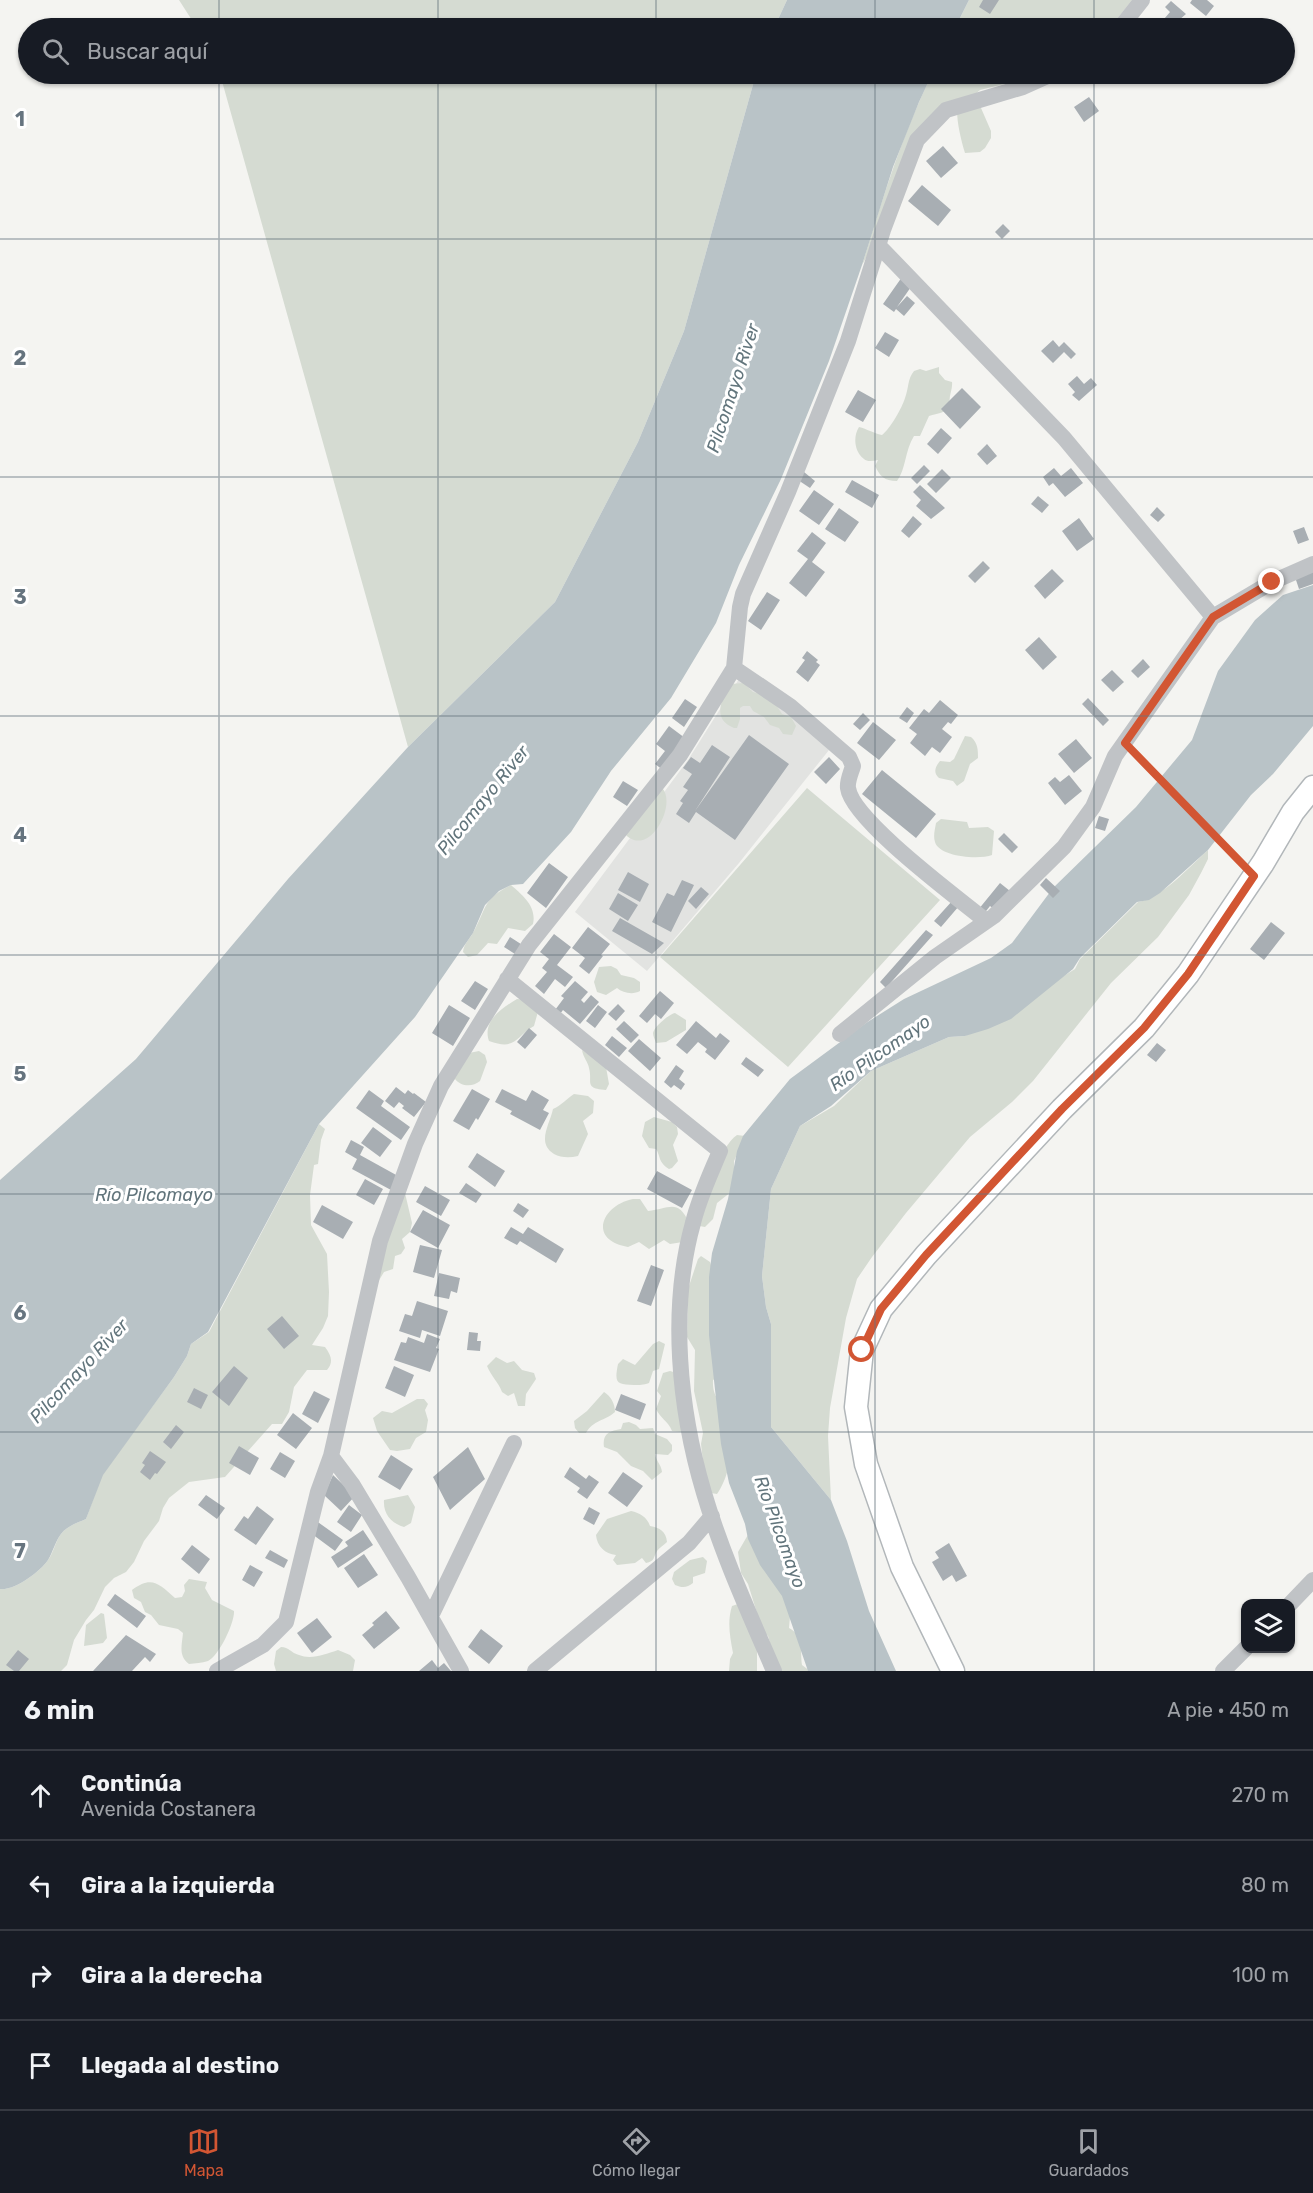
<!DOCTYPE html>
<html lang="es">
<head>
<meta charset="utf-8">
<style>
  :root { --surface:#171b24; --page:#20242c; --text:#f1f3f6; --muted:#9ea1a6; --line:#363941; --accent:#d25633 }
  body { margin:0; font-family:Rubik,sans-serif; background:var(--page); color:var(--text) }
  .controls { position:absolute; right:18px; bottom:18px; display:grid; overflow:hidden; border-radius:12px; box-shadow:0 2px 4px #0004 }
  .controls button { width:54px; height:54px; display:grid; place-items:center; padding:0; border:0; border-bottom:2px solid var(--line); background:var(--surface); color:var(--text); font:30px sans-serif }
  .stop { position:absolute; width:18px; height:18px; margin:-14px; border:4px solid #d25633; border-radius:50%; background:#fff }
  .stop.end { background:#d25633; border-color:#fff; box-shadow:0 2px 6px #0008 }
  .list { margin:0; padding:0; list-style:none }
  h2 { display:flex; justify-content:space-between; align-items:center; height:78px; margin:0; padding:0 24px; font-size:26px }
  h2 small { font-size:20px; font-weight:400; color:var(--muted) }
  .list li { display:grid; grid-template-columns:39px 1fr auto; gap:18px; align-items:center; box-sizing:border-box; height:90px; padding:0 24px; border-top:2px solid var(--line) }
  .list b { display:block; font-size:22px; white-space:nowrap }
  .list p { margin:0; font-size:20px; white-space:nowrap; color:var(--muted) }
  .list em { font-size:20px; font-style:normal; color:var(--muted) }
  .icon { flex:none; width:33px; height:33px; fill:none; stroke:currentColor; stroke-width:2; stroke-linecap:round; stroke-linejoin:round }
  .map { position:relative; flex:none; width:1313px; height:1671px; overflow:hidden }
  .search { position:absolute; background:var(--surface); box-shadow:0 2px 4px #0004; left:18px; right:18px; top:18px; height:66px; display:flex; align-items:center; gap:15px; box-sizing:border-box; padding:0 21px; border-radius:33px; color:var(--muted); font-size:22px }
  .sheet { height:438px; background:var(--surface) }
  nav { display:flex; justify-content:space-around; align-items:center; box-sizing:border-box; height:84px; border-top:2px solid var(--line); background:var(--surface); font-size:16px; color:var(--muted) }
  nav a { display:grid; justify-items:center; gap:3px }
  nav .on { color:var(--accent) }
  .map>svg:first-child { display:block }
</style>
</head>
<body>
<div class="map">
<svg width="1313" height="1671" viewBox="0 0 1313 1671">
  <rect width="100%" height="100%" fill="#f4f4f1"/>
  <path fill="#e2e3e1" d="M739 679 783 707 829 750 739 863 647 971 575 912 688 760Z"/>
  <path fill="#d5dbd2" d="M179 0H787L774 28H197Z
    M969 0H1132L1110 28H955Z
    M220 74H756L684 331 638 442 555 602 408 747Z
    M932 74H1030L1020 80 980 90 969 100 981 108 991 131V138L985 148 980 152 965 153C961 140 957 123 957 110L926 128 905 190 862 265C882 200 902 135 932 74Z
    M939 367V373L945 380 952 382C953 390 948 396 950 405 945 414 938 413 929 416L920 436H914C905 450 906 469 897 481 884 481 880 476 875 466L878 460C873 461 867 462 864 459 854 452 853 436 859 427 867 429 873 433 882 435 890 429 902 408 905 398 909 388 907 380 914 371L920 369 926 371Z
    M744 683 753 692 764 695 767 700 775 703 782 714 791 717 796 726 792 735 783 734 779 728 770 725 764 717 753 711 750 706H743L740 708V719L737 728H734C711 719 722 699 730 684Z
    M965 736 971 737C978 743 978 750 978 758L970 764 964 781 957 786 953 781 939 778C933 773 935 767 940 761L950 762 954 759Z
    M662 788C678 804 648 861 624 833Z
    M807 788 940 900 788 1067 660 957Z
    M941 819 967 822 969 828 988 827 994 831 992 855C979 860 939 857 935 842 933 836 935 829 936 823Z
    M1208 850V859L1201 873 1189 895 1158 937 1111 983 1033 1081 1012 1102 970 1137 906 1213 872 1257 857 1279 846 1318 830 1408 828 1436 831 1500 771 1427V1324L766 1307 762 1276 771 1189 800 1126 834 1106 871 1071 949 1037 965 1036 1075 969 1080 959 1138 902C1162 898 1189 867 1208 850Z
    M511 885C522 895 537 906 533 924L525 931 508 928 497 944 488 943 477 955 468 957 463 952C464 943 470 939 474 931 487 907 483 899 511 885Z
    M611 966 617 969 621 975 634 978 640 982V991C633 995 623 993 617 988L606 995 597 992 594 982 599 967Z
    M517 999 530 1000 539 1008 534 1026C515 1037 516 1051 489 1041 482 1021 502 1008 517 999Z
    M675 1013 686 1020V1030L666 1042 656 1043C655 1040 653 1036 653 1033 654 1027 669 1014 675 1013Z
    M582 1050 606 1067 609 1084 606 1090C583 1088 593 1082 589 1068 588 1062 583 1057 582 1050Z
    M479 1051 485 1055 487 1062 480 1081C473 1087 461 1087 455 1079L450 1086 469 1053Z
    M574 1094 588 1096 594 1101 593 1113 583 1121 588 1134 578 1156C570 1158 561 1158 554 1154 536 1143 550 1124 553 1109 562 1105 566 1099 574 1094Z
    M654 1117 672 1122 677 1127 678 1134 673 1145 678 1161 672 1168 669 1169C658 1162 661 1157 656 1149L649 1148 642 1136 645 1122Z
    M319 1124 325 1129 321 1140 318 1164 314 1165 310 1195 311 1225 327 1254 329 1292 328 1316 323 1328 312 1345 325 1347C331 1355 334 1362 327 1370H307L294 1387 289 1412 282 1424H272L225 1477 189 1482 169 1498 163 1508 159 1521 144 1541 134 1562 126 1572 114 1578 105 1587 94 1610 86 1620 74 1640 67 1665 61 1671H0V1589C14 1591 40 1572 48 1560 54 1552 55 1542 61 1534 67 1526 77 1523 86 1519L102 1475 174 1377 187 1356 191 1344 209 1332Z
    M737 1135 745 1136 734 1161V1186L731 1192 717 1203 713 1219 705 1227 694 1225C702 1204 720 1145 737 1135Z
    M405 1193 412 1223 410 1232 402 1239 405 1248 401 1254 395 1256 393 1269 384 1272 378 1282 362 1287Z
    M633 1199H640L648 1211C669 1209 678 1198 689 1223L683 1242 670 1244 664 1240 649 1249 639 1242 628 1247C587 1240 602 1205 633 1199Z
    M701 1256 710 1262 713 1271 718 1377 713 1380C712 1400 723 1401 726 1415 728 1423 730 1460 728 1468 727 1475 722 1487 717 1494L711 1493 705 1479 701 1444 703 1433 694 1391 695 1350 687 1337 688 1289 698 1259Z
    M659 1341 665 1344 659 1369 653 1371 649 1383C643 1385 640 1385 634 1385 617 1384 614 1384 618 1364L623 1359 635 1365 653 1344Z
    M496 1357 507 1363 514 1361 522 1370 534 1373 536 1379 526 1394 525 1406H518L514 1393 508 1396 502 1392C499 1383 491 1376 487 1366Z
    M670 1371 677 1373 685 1432 672 1431C668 1421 660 1418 656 1409L661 1396 657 1391 663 1373Z
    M604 1392C611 1396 615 1404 615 1412 605 1421 593 1420 586 1433H579L575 1428 574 1421 587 1411Z
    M417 1399H424L428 1404 425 1410 428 1420 426 1432 416 1438 410 1449 397 1451 390 1450 377 1431 373 1418 382 1411 392 1413Z
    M629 1422 636 1425 640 1429 653 1428 655 1434 667 1439 672 1445V1451L668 1455 655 1454C656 1461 661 1464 662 1472L652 1480 643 1471 631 1466 617 1452 604 1447C602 1434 609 1431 621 1429L623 1423Z
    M408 1495 415 1507 411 1523 404 1527C391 1523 383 1514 384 1500Z
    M631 1511C640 1513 647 1517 650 1526 660 1528 666 1531 667 1542 664 1545 659 1548 657 1551 653 1558 655 1561 646 1563L642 1558 635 1563 617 1565 613 1560 616 1555C605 1554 597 1546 596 1535L607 1519Z
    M749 1533 791 1605 789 1628C804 1636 800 1650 802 1665L810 1671H778L768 1636 758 1627 757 1613 748 1584 741 1573 738 1552Z
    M703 1557 707 1561 705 1573 693 1577V1583C687 1588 682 1588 675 1585L672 1579 674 1572 690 1560Z
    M189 1579 207 1582 205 1588 212 1600 234 1611C235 1622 219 1656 208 1661 202 1663 195 1663 189 1664 178 1656 182 1645 183 1633L178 1629 159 1625 151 1615 145 1612 141 1602 134 1598 132 1590C152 1575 159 1584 175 1598L182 1597 185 1591 184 1585Z
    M738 1604 757 1646V1671H729L730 1659 733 1653C730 1637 727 1622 732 1606Z
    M101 1613 104 1614 107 1638 103 1643 84 1646 86 1625Z
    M281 1647C289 1647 291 1653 299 1655 311 1660 326 1654 338 1650L350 1655 355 1660 353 1671H276L274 1664 276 1651Z"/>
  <path fill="#b9c3c7" d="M787 0H969L955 28H774Z
    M756 74H932L919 102 893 167 862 265 829 361 781 479 739 565 716 623 671 698 611 771 571 832 523 884 511 885 499 891 485 905 473 933 415 1017 319 1124 208 1332 191 1344 187 1356 174 1377 103 1475 86 1519C77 1523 67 1526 61 1534 55 1542 53 1552 48 1560 40 1572 14 1591 0 1589V1180L136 1059 288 879 408 747 555 602 638 442 684 331Z
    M1313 585V726L1273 774 1251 795 1208 850 1160 893 1149 900 1137 902 1080 958 1073 969 1011 1019 988 1029 965 1036 949 1037 871 1071 831 1106 800 1126 771 1189 762 1276 766 1307 771 1324V1427L831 1500 847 1541 869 1611 896 1671H808L782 1596 760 1565 748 1539 745 1524 729 1483 721 1444 709 1335V1277L712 1253 728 1199 737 1151 743 1136 790 1079 866 1023 904 999 991 958 1012 943 1053 888 1136 807 1192 740 1218 671 1255 620 1283 595Z"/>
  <path fill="#a8aeb3" d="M983 0H999L990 14 979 7Z
    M1192 0H1207L1214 6 1206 16 1190 3Z
    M1171 1 1186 14 1179 20 1189 28H1163L1159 25 1170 12 1165 7Z
    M1089 97 1099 111 1084 122 1074 107Z
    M943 146 958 163 941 178 926 161Z
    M922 185 951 210 938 226 908 201Z
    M1003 224 1010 231 1002 239 995 232Z
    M902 277 913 284 897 307 907 296 915 303 904 316 896 309 894 312 883 304Z
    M885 332 899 340 889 357 875 348Z
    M1053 340 1059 347 1064 342 1076 354 1071 359 1064 352 1053 363 1041 351Z
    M1077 376 1084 384 1091 378 1097 385 1079 401 1072 395 1075 392 1068 384Z
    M962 388 981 407 960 429 941 409Z
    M858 390 876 400 863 422 845 412Z
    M941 428 952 438 938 454 927 444Z
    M987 444 997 456 987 465 977 454Z
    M924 465 930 471 917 484 911 478Z
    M1054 468 1061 476 1071 468 1083 483 1065 497 1053 483 1049 486 1043 477Z
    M942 469 951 478 936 493 927 484Z
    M804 472 815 481 810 488 798 480Z
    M852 480 879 495 872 508 845 492Z
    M920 485 945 508 931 519 916 506 921 500 913 492Z
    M814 490 834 504 819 525 799 511Z
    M1038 496 1049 505 1042 513 1031 504Z
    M1157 507 1165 515 1158 522 1150 515Z
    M839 508 859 522 845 542 825 529Z
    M913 516 922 524 909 538 901 531Z
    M1079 518 1094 539 1077 551 1062 531Z
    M1304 527 1309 540 1298 544 1293 531Z
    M812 532 826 543 812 562 825 572 806 597 789 583 808 559 797 551Z
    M983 561 990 568 975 583 968 576Z
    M1052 569 1064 581 1045 599 1034 586Z
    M1313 571V584L1299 589 1295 577Z
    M767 592 780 600 761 630 748 621Z
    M1039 637 1057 657 1043 670 1025 650Z
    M807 651 818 660 816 662 820 665 808 682 796 672 805 660 802 658Z
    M1143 659 1150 667 1138 678 1131 671Z
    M1112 670 1124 682 1113 692 1101 680Z
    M1088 698 1109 720 1103 726 1082 704Z
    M685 699 697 707 684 727 672 718Z
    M940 700 958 715 951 724 948 722 942 729 952 737 940 753 932 747 925 756 910 743 917 734 909 728 924 709 929 713Z
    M907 707 914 713 907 723 899 718Z
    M863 713 870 720 860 730 853 724Z
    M873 722 896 740 879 760 857 743Z
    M669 726 685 738 663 770 655 764 665 751 656 744Z
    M749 735 789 764 735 840 696 812 689 823 676 814 683 803 680 801 688 790 683 787 692 774 683 768 691 757 700 763 712 745 730 757 695 811Z
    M1076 739 1092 758 1074 773 1058 754Z
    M829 757 840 769 826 784 814 772Z
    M882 770 936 814 916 838 862 794Z
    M1069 775 1082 791 1065 805 1048 783 1055 777 1060 782Z
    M623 781 638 790 627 806 613 797Z
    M1099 816 1109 819 1105 831 1095 828Z
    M1004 833 1018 847 1012 853 998 839Z
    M549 863 568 877 546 908 527 893Z
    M628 872 649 884 640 902 618 890Z
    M1046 878 1060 891 1053 898 1040 885Z
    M682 880 694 885 671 932 652 922 667 893 674 896Z
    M1000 883 1010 891 995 910 990 906 983 915 978 910Z
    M701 887 709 894 696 909 688 901Z
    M618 893 638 905 628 921 609 909Z
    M953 900 959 906 941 927 934 921Z
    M620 918 664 943 652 954 612 931Z
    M1271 922 1285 933 1264 960 1250 949Z
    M588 927 610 944 601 955 603 956 589 974 579 966 585 958 572 948Z
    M926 930 933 935 886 988 880 982Z
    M554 934 571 947 557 965 573 977 565 987 555 979 544 994 535 986 547 972 542 968 549 959 540 952Z
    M510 937 524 946 518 956 504 947Z
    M475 981 488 989 475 1010 461 1001Z
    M575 981 588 992 581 1000 584 1003 591 995 599 1002 580 1024 563 1010 560 1014 555 1010 564 998 561 996Z
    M660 991 674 1003 661 1019 655 1014 647 1023 639 1016Z
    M618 1004 625 1011 616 1021 608 1014Z
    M449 1005 470 1018 453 1046 432 1033Z
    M598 1005 607 1012 595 1028 586 1021Z
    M624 1021 639 1035 631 1043 616 1029Z
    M696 1021 716 1038 720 1033 730 1041 715 1060 705 1052 707 1049 698 1042 687 1054 676 1045Z
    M529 1028 537 1035 525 1049 517 1042Z
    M612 1036 627 1048 619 1057 605 1045Z
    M639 1039 661 1058 650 1071 628 1051Z
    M1157 1043 1166 1050 1156 1062 1147 1055Z
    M746 1057 764 1070 758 1077 741 1064Z
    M676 1065 684 1071 679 1079 685 1084 681 1090 674 1085 671 1088 664 1082Z
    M396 1087 405 1094 408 1090 413 1094 414 1093 426 1102 414 1117 402 1108 404 1106 399 1102 394 1108 385 1101Z
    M472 1089 490 1099 478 1120 476 1118 469 1130 453 1121Z
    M502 1089 526 1101 532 1090 549 1100 543 1110 549 1113 540 1130 510 1114 512 1111 495 1102Z
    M369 1090 384 1101 381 1106 410 1127 401 1140 356 1108Z
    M373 1127 392 1141 380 1157 361 1143Z
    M351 1140 364 1147 360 1155 398 1176 391 1190 352 1169 357 1159 345 1152Z
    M477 1153 505 1171 495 1187 468 1167Z
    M657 1171 692 1190 682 1208 647 1189Z
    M365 1179 383 1189 374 1205 356 1195Z
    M466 1183 482 1194 476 1203 459 1193Z
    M425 1186 450 1200 441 1216 416 1202Z
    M518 1203 529 1210 523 1218 513 1211Z
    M322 1205 353 1222 343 1239 313 1222Z
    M423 1210 450 1225 438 1248 410 1232Z
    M511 1227 523 1234 528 1227 564 1249 556 1263 520 1241 517 1245 504 1238Z
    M420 1245 442 1250 434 1278 413 1272Z
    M651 1265 664 1270 651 1306 637 1301Z
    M439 1273 460 1278 457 1293 451 1291 449 1299 434 1296Z
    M417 1301 448 1311 440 1336 422 1330 420 1338 399 1331 405 1314 412 1316Z
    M282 1316 299 1336 284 1349 267 1329Z
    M469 1332 478 1333 477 1341H481L480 1351 467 1350Z
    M427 1334 440 1339 436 1348 439 1349 430 1372 394 1360 401 1342 406 1343 408 1337 424 1343Z
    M234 1366 248 1378 229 1406 212 1392Z
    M394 1366 414 1375 405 1397 385 1388Z
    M194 1388 208 1395 201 1409 187 1402Z
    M314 1391 330 1399 318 1423 302 1414Z
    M621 1394 646 1404 640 1420 615 1410Z
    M293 1413 312 1428 296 1449 277 1435Z
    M176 1425 184 1432 171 1449 163 1442Z
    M239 1446 259 1458 250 1475 229 1463Z
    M468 1447 485 1479 450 1510 433 1477Z
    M150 1451 166 1462 157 1474 155 1473 150 1480 140 1472 145 1465 142 1463Z
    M280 1452 295 1461 285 1478 270 1469Z
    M391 1455 413 1469 400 1490 378 1477Z
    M570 1467 586 1479 589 1475 599 1482 587 1499 577 1492 580 1488 564 1477Z
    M623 1472 643 1486 627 1507 608 1493Z
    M333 1475 355 1496 341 1511 324 1495Z
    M206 1495 225 1508 217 1519 198 1505Z
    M349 1505 362 1515 351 1532 337 1522Z
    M257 1506 274 1519 256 1545 234 1530 244 1516 248 1519Z
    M589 1507 600 1513 594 1525 583 1519Z
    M315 1520 343 1540 335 1551 312 1534Z
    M363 1530 373 1545 338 1568 331 1557 348 1546 345 1542Z
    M949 1543 967 1576 956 1582 952 1575 943 1581 932 1562 939 1558 935 1552Z
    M192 1545 210 1559 199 1574 181 1559Z
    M270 1550 288 1560 284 1568 265 1558Z
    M364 1554 378 1575 358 1588 344 1568Z
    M250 1565 263 1572 254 1587 242 1580Z
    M115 1594 146 1616 137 1628 107 1605Z
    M386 1611 400 1628 374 1649 362 1635 374 1625 372 1623Z
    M317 1618 332 1637 312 1653 297 1633Z
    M481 1629 503 1646 489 1664 468 1647Z
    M126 1635 156 1654 150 1662 145 1657 132 1671H93Z
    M18 1650 29 1659 19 1671H14L6 1665Z
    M432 1660 438 1668 444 1663 451 1671H419Z"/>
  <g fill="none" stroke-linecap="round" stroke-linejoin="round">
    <defs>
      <path id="secondary" d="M953 1671 902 1567 866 1464 856 1407 862 1350 881 1309 926 1255 1062 1109 1144 1028 1188 974 1263 863 1293 812 1313 787"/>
    </defs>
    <use href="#secondary" stroke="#b2b7ba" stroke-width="25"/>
    <path stroke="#b9bbbd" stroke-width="3" stroke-dasharray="3 3" stroke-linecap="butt" d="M1134 753 1241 862"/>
    <path stroke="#c0c3c6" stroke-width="16" d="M1120 28 1142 0
      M878 245 1064 438 1213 617
      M734 668 790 706 849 757 853 766C851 773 847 781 848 788 852 820 958 898 986 921
      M507 979 720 1151C710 1175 699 1198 693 1223 669 1309 679 1409 704 1493 722 1554 749 1613 774 1671
      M840 1034 935 957 994 916 1064 847 1093 807 1115 756 1213 617 1272 582 1313 564
      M331 1456 352 1484 408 1577 461 1671
      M1290 1604 1313 1580
      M431 1616 514 1443
      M217 1671 263 1645 286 1622 318 1492 331 1456 380 1241 415 1144 441 1086 529 945 680 755 734 668 740 607 743 594 788 492 848 341 883 230 917 140 946 110 1023 87 1052 74
      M535 1671 689 1543 712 1516
      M1223 1671 1246 1648"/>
    <use href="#secondary" stroke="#fff" stroke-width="22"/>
  </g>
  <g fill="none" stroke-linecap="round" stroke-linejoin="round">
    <path stroke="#d25633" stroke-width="8" d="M862 1350 881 1309 926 1255 1062 1109 1144 1028 1188 974 1254 876 1125 743 1213 617 1272 582"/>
  </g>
  <path fill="none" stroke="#66747f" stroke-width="1.5" stroke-opacity="0.55" d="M219 0V28M438 0V28M656 0V28M875 0V28M1094 0V28M219 74V1671M438 74V1671M656 74V1671M875 74V1671M1094 74V1671M0 239H1313M0 477H1313M0 716H1313M0 955H1313M0 1194H1313M0 1432H1313"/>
  <g text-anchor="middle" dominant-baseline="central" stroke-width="6" stroke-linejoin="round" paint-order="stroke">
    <g font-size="18" font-style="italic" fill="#62757c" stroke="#fff">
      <text transform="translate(733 388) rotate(-72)">Pilcomayo River</text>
      <text transform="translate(483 800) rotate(-51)">Pilcomayo River</text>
      <text transform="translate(880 1053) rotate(-35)">Río Pilcomayo</text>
      <text x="154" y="1195">Río Pilcomayo</text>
      <text transform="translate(79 1371) rotate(-47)">Pilcomayo River</text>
      <text transform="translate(780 1532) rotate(70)">Río Pilcomayo</text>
    </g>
  </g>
  <g font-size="20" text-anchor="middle" font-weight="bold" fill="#66747f" stroke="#fff" stroke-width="6" stroke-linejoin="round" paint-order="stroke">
    <text x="20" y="126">1</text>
    <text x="20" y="365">2</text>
    <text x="20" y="604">3</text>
    <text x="20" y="842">4</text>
    <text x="20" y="1081">5</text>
    <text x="20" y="1320">6</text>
    <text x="20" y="1558">7</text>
  </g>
</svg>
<div class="controls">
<button><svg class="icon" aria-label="layers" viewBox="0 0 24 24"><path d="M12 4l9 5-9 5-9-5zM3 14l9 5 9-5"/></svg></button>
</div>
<div class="stop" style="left:862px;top:1350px"></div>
<div class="stop end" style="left:1272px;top:582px"></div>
<div class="search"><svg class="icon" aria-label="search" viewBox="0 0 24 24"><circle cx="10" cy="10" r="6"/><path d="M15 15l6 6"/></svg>Buscar aquí</div>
</div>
<section class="sheet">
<h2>6 min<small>A pie · 450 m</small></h2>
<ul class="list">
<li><svg class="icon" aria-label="ahead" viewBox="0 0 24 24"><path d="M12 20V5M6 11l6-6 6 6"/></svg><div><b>Continúa</b><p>Avenida Costanera</p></div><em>270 m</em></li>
<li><svg class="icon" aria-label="left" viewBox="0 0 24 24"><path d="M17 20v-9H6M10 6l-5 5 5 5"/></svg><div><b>Gira a la izquierda</b></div><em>80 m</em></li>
<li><svg class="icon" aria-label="right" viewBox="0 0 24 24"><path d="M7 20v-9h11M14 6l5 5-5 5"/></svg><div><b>Gira a la derecha</b></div><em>100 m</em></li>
<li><svg class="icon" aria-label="arrive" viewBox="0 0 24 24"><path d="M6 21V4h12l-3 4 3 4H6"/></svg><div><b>Llegada al destino</b></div></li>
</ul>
</section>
<nav>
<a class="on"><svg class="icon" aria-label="map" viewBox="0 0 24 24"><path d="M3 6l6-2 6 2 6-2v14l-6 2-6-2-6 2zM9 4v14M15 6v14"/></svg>Mapa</a>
<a><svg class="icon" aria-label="directions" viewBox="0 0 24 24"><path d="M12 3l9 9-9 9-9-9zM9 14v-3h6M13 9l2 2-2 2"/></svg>Cómo llegar</a>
<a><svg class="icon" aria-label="saved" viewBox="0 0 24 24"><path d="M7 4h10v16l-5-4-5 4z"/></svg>Guardados</a>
</nav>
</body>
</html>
